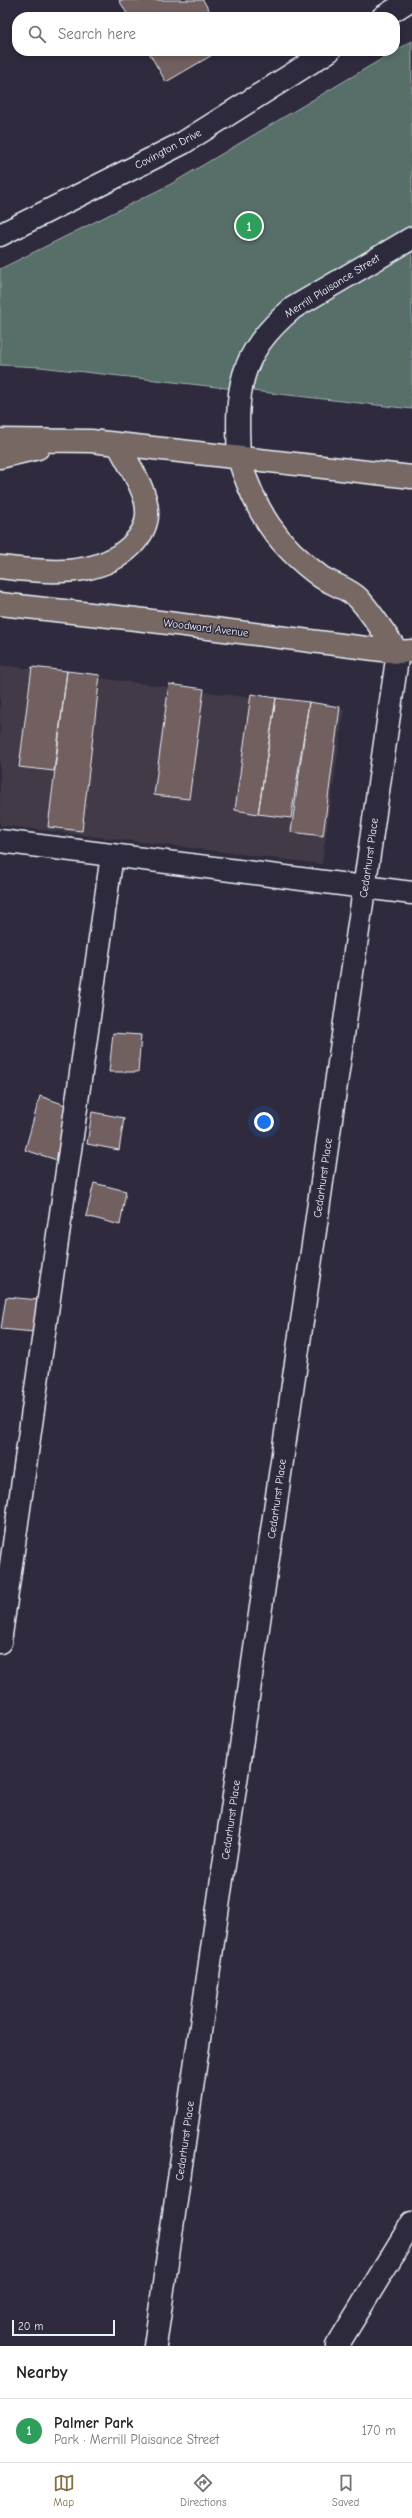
<!DOCTYPE html>
<html lang="en">
<head>
<meta charset="utf-8">
<style>
  :root { --surface:#fff; --page:#f2f2f2; --text:#202124; --muted:#757577; --line:#e0e0e0; --accent:#847042 }
  body { margin:0; font-family:"Comic Neue",sans-serif; background:var(--page); color:var(--text) }
  .scale { position:absolute; left:12px; bottom:10px; width:103px; box-sizing:border-box; padding-left:4px; border:2px solid #e8f1f8; border-top:0; font-size:11px; line-height:14px; white-space:nowrap; color:#e8f1f8; -webkit-text-stroke:3px #2f2a3d; paint-order:stroke }
  .you { position:absolute; left:264px; top:1122px; width:14px; height:14px; margin:-10px; border:3px solid #fff; border-radius:50%; background:#1a73e8; box-shadow:0 0 0 6px #1a73e833 }
  .badge { display:grid; place-items:center; width:26px; height:26px; border-radius:50%; background:var(--accent); color:#fff; font-size:13px; font-weight:700 }
  .pin { position:absolute; translate:-50% -50%; border:2px solid #fff; box-shadow:0 1px 4px #0006 }
  .list { margin:0; padding:0; list-style:none }
  h2 { display:flex; justify-content:space-between; align-items:center; height:52px; margin:0; padding:0 16px; font-size:17px }
  h2 small { font-size:13px; font-weight:400; color:var(--muted) }
  .list li { display:grid; grid-template-columns:26px 1fr auto; gap:12px; align-items:center; box-sizing:border-box; height:64px; padding:0 16px; border-top:1px solid var(--line) }
  .list b { display:block; font-size:15px; white-space:nowrap }
  .list p { margin:0; font-size:13px; white-space:nowrap; color:var(--muted) }
  .list em { font-size:13px; font-style:normal; color:var(--muted) }
  .icon { flex:none; width:22px; height:22px; fill:none; stroke:currentColor; stroke-width:2; stroke-linecap:round; stroke-linejoin:round }
  .map { position:relative; flex:none; width:412px; height:2346px; overflow:hidden }
  .search { position:absolute; background:var(--surface); box-shadow:0 2px 6px #0003; left:12px; right:12px; top:12px; height:44px; display:flex; align-items:center; gap:10px; box-sizing:border-box; padding:0 14px; border-radius:16px; color:var(--muted); font-size:15px }
  .sheet { height:116px; background:var(--surface) }
  nav { display:flex; justify-content:space-around; align-items:center; box-sizing:border-box; height:56px; border-top:1px solid var(--line); background:var(--surface); font-size:11px; color:var(--muted) }
  nav a { display:grid; justify-items:center; gap:2px }
  nav .on { color:var(--accent) }
  .map>svg:first-child { display:block }
</style>
</head>
<body>
<div class="map">
<svg width="412" height="2346" viewBox="0 0 412 2346">
  <rect width="100%" height="100%" fill="#2f2a3d"/>
  <filter id="ink" filterUnits="userSpaceOnUse"><feTurbulence type="fractalNoise" baseFrequency=".025" numOctaves="2"/><feDisplacementMap in="SourceGraphic" scale="8" xChannelSelector="R" yChannelSelector="G"/><feConvolveMatrix kernelMatrix="1 2 1 2 8 2 1 2 1" color-interpolation-filters="sRGB"/></filter>
  <g filter="url(#ink)">
    <path fill="#433a47" d="M0 665 344 710 322 864 0 825Z"/>
    <path fill="#586e69" stroke="#a0b0b0" d="M412 41V409L40 367 0 365V269L171 184Z"/>
    <path fill="#725e5f" stroke="#e8f1f8" d="M119 0H203L213 17H129Z
      M148 51H219L166 82Z
      M32 667 67 671 54 771 19 767Z
      M67 671 100 675 82 831 48 827Z
      M169 684 204 689 189 799 154 795Z
      M251 694 276 698 258 814 235 810Z
      M276 698 309 702 291 818 258 814Z
      M309 702 340 707 323 836 291 832Z
      M113 1033 141 1035 138 1072H109Z
      M40 1096 71 1107 57 1160 25 1150Z
      M92 1112 124 1118 119 1150 87 1144Z
      M94 1183 126 1191 120 1225 86 1216Z
      M6 1297 39 1300 34 1332 1 1329Z"/>
    <g fill="none" stroke-linecap="round" stroke-linejoin="round">
      <defs>
        <path id="minor" d="M383 17 410 0
          M0 235 183 143 329 51
          M239 459C236 390 237 355 293 308L412 238
          M0 841 412 893
          M0 1642 112 855
          M155 2346 398 652
          M337 2346 412 2223"/>
        <path id="major" d="M0 440 91 441 412 477
          M0 457 38 448
          M239 459C256 512 276 544 321 577 332 584 349 589 358 598 373 614 385 635 398 652
          M0 567C43 572 97 579 131 546 141 536 148 525 147 511 147 491 127 462 118 444
          M0 604 136 619 398 652 412 651"/>
      </defs>
      <use href="#minor" stroke="#e8f1f8" stroke-width="25"/>
      <use href="#major" stroke="#e8f1f8" stroke-width="25"/>
      <use href="#minor" stroke="#2f2a3d" stroke-width="22"/>
      <use href="#major" stroke="#776864" stroke-width="22"/>
    </g>
  </g>
  <g text-anchor="middle" dominant-baseline="central" stroke-width="3" stroke-linejoin="round" paint-order="stroke">
    <g font-size="11" fill="#e8f1f8" stroke="#2f2a3d">
      <text transform="translate(168 149) rotate(-28)">Covington Drive</text>
      <text transform="translate(332 286) rotate(-32)">Merrill Plaisance Street</text>
      <text transform="translate(206 628) rotate(7)">Woodward Avenue</text>
      <text transform="translate(369 858) rotate(-82)">Cedarhurst Place</text>
      <text transform="translate(323 1178) rotate(-82)">Cedarhurst Place</text>
      <text transform="translate(277 1499) rotate(-82)">Cedarhurst Place</text>
      <text transform="translate(231 1820) rotate(-82)">Cedarhurst Place</text>
      <text transform="translate(185 2141) rotate(-82)">Cedarhurst Place</text>
    </g>
  </g>
</svg>
<div class="scale">20 m</div>
<div class="you"></div>
<div class="pin badge" style="left:249px;top:226px;background:#2e9e5b">1</div>
<div class="search"><svg class="icon" aria-label="search" viewBox="0 0 24 24"><circle cx="10" cy="10" r="6"/><path d="M15 15l6 6"/></svg>Search here</div>
</div>
<section class="sheet">
<h2>Nearby<small></small></h2>
<ul class="list">
<li><span class="badge" style="background:#2e9e5b">1</span><div><b>Palmer Park</b><p>Park · Merrill Plaisance Street</p></div><em>170 m</em></li>
</ul>
</section>
<nav>
<a class="on"><svg class="icon" aria-label="map" viewBox="0 0 24 24"><path d="M3 6l6-2 6 2 6-2v14l-6 2-6-2-6 2zM9 4v14M15 6v14"/></svg>Map</a>
<a><svg class="icon" aria-label="directions" viewBox="0 0 24 24"><path d="M12 3l9 9-9 9-9-9zM9 14v-3h6M13 9l2 2-2 2"/></svg>Directions</a>
<a><svg class="icon" aria-label="saved" viewBox="0 0 24 24"><path d="M7 4h10v16l-5-4-5 4z"/></svg>Saved</a>
</nav>
</body>
</html>
